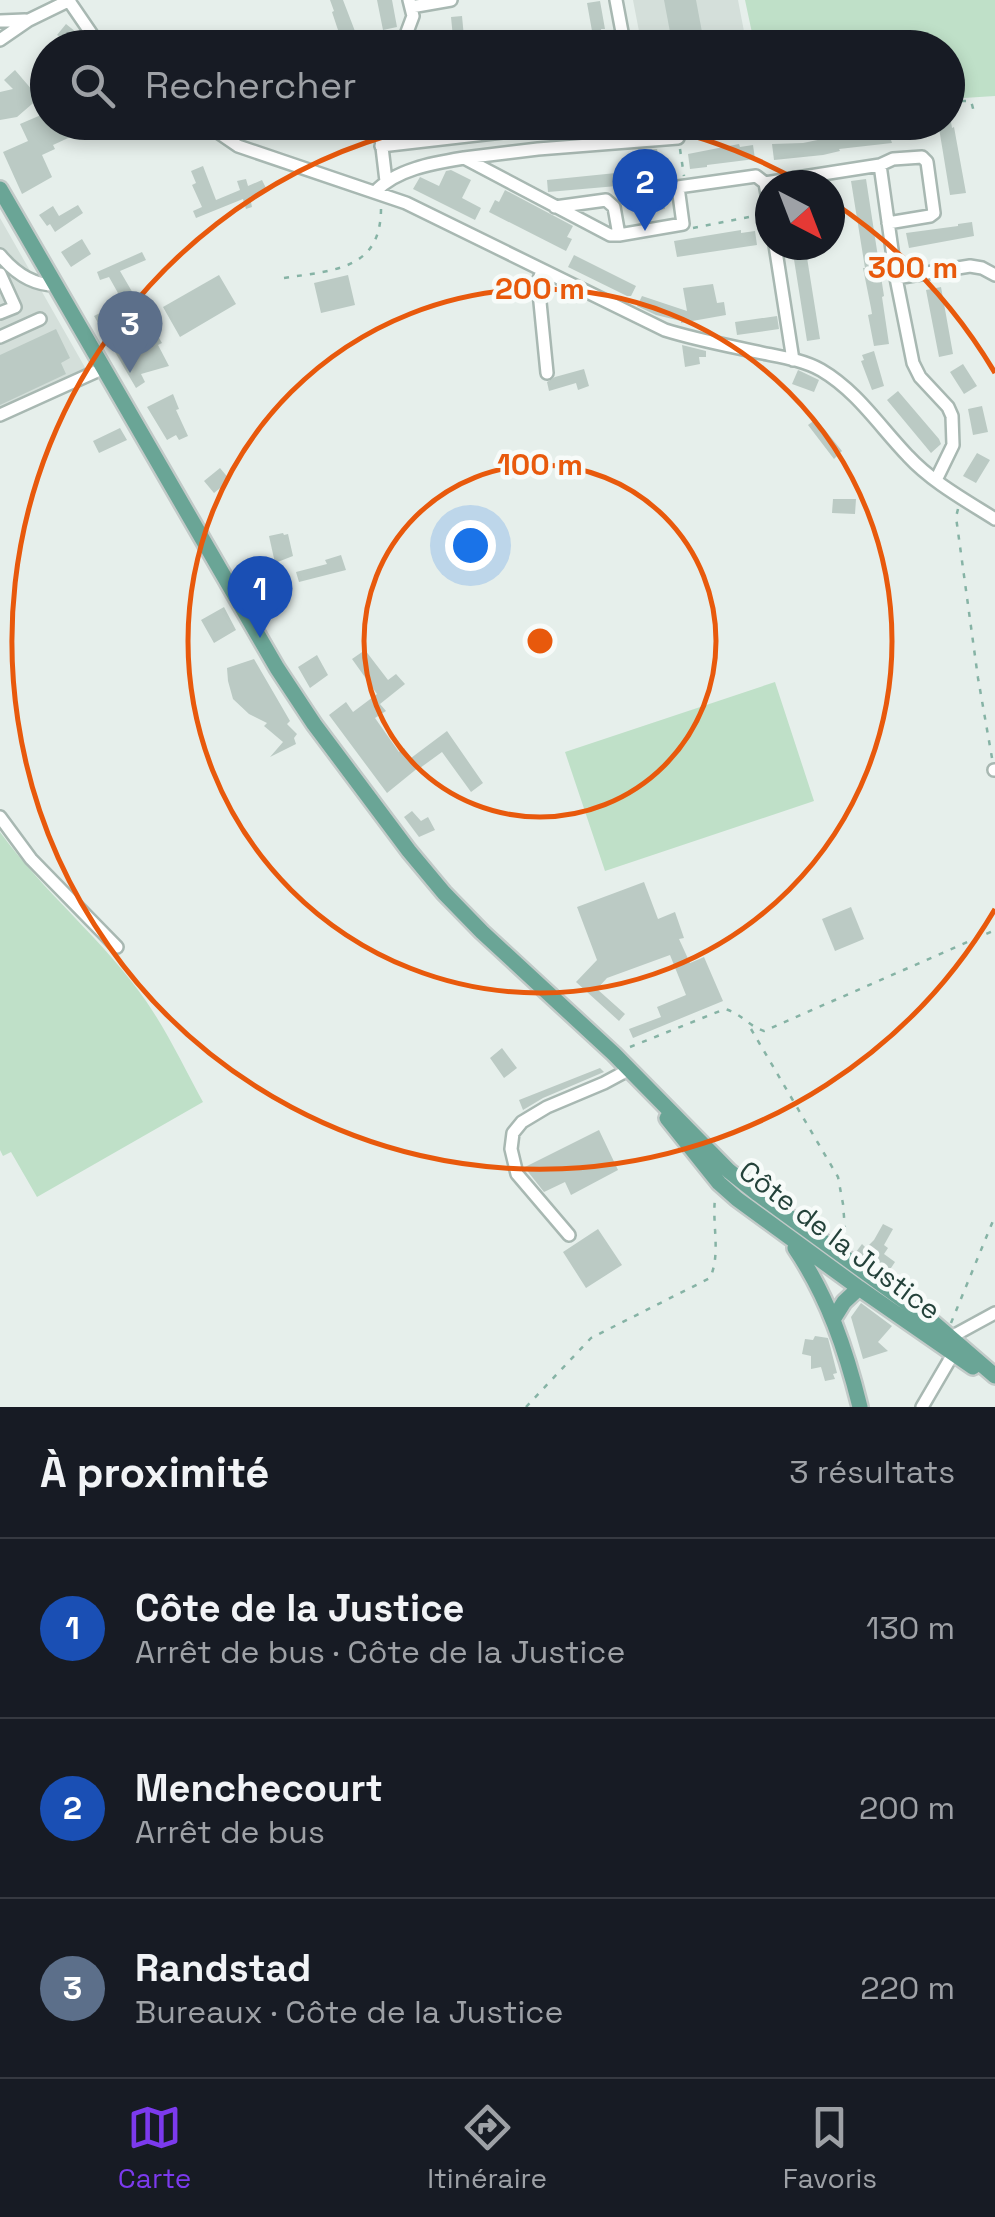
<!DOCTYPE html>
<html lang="fr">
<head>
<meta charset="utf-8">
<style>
  :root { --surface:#171b24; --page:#20242c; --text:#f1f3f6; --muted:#9ea1a6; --line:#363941; --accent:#7c3aed }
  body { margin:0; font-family:"Space Grotesk",sans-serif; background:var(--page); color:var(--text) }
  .compass { position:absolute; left:755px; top:170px; width:90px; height:90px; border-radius:50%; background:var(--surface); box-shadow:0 5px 15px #0003; rotate:138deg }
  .you { position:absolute; left:470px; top:545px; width:35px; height:35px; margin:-25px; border:8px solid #fff; border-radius:50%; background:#1a73e8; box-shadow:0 0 0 15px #1a73e833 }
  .badge { display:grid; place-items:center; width:65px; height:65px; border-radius:50%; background:var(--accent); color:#fff; font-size:32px; font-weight:700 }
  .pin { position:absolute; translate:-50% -82px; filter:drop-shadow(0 2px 5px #0008) }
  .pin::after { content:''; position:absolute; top:52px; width:35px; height:30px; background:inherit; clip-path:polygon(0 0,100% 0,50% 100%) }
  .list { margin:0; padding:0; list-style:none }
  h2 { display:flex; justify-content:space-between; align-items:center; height:130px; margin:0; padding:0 40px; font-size:42px }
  h2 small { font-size:32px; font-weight:400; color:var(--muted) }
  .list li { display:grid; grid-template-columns:65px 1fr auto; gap:30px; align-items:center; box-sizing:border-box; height:180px; padding:0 40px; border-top:2px solid var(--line) }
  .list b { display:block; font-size:38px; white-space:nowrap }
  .list p { margin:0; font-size:32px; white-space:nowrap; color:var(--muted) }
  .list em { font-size:32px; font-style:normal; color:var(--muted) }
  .icon { flex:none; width:55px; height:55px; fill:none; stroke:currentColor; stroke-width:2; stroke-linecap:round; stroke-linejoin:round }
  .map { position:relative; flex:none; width:995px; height:1407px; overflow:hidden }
  .search { position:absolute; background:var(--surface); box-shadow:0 5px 15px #0003; left:30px; right:30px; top:30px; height:110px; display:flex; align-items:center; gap:25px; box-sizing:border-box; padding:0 35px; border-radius:55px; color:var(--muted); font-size:38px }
  .sheet { height:670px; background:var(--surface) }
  nav { display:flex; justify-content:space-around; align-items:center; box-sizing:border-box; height:140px; border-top:2px solid var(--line); background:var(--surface); font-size:28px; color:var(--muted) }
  nav a { display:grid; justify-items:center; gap:5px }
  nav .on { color:var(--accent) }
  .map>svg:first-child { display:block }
</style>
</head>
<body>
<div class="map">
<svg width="995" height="1407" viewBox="0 0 995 1407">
  <rect width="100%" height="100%" fill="#e6efeb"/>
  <path fill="#d4dfda" d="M633 0H738L747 47H642Z
    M0 218 91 378 0 422Z"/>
  <path fill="#bfe0c8" d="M745 0H995V96L948 99V48L755 47Z
    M775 682 814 801 605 871 565 752Z
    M0 832C44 893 104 940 146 1001 168 1033 185 1069 203 1102L37 1197 11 1152 3 1156 0 1150Z"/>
  <path fill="#bbcac4" d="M330 0H343L358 39 343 45 332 12 334 11Z
    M377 0H392L397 27 383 30Z
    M664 0H696L705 48H673Z
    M600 1 605 29H601L605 47H591L588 31H592L587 3Z
    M462 16 465 48H454L451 17Z
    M66 24 81 36 92 48H47L60 37 57 35Z
    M15 70 39 98 17 117 0 120V92L13 89 4 80Z
    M48 112V122H73L79 133 53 145 55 149 42 155 52 177 22 194 3 152 28 141 20 124Z
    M938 122H951L952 128 954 127 966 193 950 195Z
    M907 123 909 138 891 140 892 143 839 149 840 151 823 155 774 160 772 144 803 143 837 136V134L854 131 855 133Z
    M739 144 740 147 753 145 755 159 707 165V167L690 169 688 154Z
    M657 149 665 209 650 211 644 181H646L642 150Z
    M203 166 216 200 240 190 237 181 246 179 248 186 262 180 267 190 250 197 252 207 246 209 243 199 196 218 193 211 202 207 192 185 196 183 191 171Z
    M451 170 471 180 462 198 481 208 475 220 413 189 420 177 439 186 446 171Z
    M616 173 617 186 548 192 547 180Z
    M866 179 884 296 882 297 889 344 874 346 868 315 872 314 871 308 863 268H865L851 181Z
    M505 190 573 226 567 237 572 239 566 251 489 212 495 200 499 202Z
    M78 205 83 213 55 232 50 224 47 226 39 215 53 206 59 216Z
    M972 222 974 236 909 248 906 233 958 226V224Z
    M741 230V233L755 231 757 245 677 257 674 241Z
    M82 239 91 254 71 267 61 252Z
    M805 245 820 339 807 341 792 247Z
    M142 252 146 260 120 271 162 343 158 345 169 366 141 374 145 382 136 388 94 316 102 312 122 346 141 334 109 277 100 280 97 272Z
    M574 255 636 286 631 296H627L568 267Z
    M219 275 236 304 180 337 163 307Z
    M348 275 355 305 321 313 314 283Z
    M713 284 717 303 724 302 726 315 681 323V321L656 315 637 306 642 296 687 311 683 288Z
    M941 287 953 354 939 357 926 290Z
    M777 316 779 329 737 335 735 322Z
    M56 329 70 358 61 363 66 374 0 405V355Z
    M682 345 706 351V357H699L700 364 685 367Z
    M874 351 884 386 872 390 861 361 864 360 862 355Z
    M963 364 977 386 964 394 950 372Z
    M584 369 589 386 578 390 576 383 549 391 547 382 555 377Z
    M798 370 819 380 814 392 792 384Z
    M898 391 939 439 941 444 931 453 887 400Z
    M173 394 179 409 176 410 188 436 179 440 176 435 167 440 147 407Z
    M982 406 988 432 973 435 968 409Z
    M816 419 842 451 834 459 808 425Z
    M120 428 127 440 99 453 93 441Z
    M977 453 990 460 976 483 963 476Z
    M220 468 230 480 214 493 204 481Z
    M833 499H856L855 514 832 513Z
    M283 533 284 535 288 534 293 556 275 563 269 536Z
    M341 555 346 570 299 582 296 572 327 564 325 560Z
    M224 607 236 630 214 643 201 620Z
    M365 650 388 680 396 674 405 684 380 704 386 711 375 718 399 752 404 748 411 758 447 731 483 783 471 792 442 752 420 768 419 767 387 793 329 715 346 702 353 712 377 694 352 659Z
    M317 655 328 675 310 688 298 667Z
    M254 659 290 721 287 724 297 734 294 738 296 744 270 757 283 742 264 726 267 723 249 714 233 699 228 681 227 668Z
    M412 811 421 821 428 817 435 830 419 837 404 817Z
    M644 882 658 919 675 912 684 938 679 939 690 963 704 957 723 1001 633 1038 629 1029 661 1017 657 1007 686 995 670 955 607 978 597 989 625 1014 619 1021 576 982 597 960 577 907Z
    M851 907 864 939 835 951 822 919Z
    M502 1048 517 1068 504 1078 490 1058Z
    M600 1068 604 1072 543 1098 523 1110 519 1100Z
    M599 1130 618 1170 571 1195 565 1182 544 1192 529 1173 525 1167Z
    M883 1224 893 1229 884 1245 888 1248 884 1254 895 1262 887 1274 856 1252 862 1244 866 1248 874 1240Z
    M598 1229 622 1265 586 1288 563 1252Z
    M861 1303 892 1326 878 1342 888 1351 863 1359 851 1317Z
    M815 1336 828 1338 837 1373 833 1374 835 1379 825 1381 821 1367 811 1369V1356L802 1354 805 1339 813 1340Z"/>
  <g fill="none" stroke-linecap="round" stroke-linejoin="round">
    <defs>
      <path id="minor" d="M616 0 625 48
        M69 1 93 36 107 48
        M411 7 451 0
        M0 21 25 20
        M0 40 29 20 70 0
        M401 48 413 16 409 0
        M203 122 238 146 406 203 665 330C697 340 730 346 762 353 782 357 803 360 821 370 857 391 880 427 908 456 932 482 965 500 995 519
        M379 122 386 181
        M381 146 591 122
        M464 158 538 149 678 138
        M880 165 893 159 922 157 927 162 934 213 930 216 888 223
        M765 183 770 211
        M375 192C396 169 434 163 464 158L610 235H619L683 224 678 187 756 176 765 183 880 165 896 278 913 363 920 377 948 407 952 416 953 445 936 480
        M555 207 606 200 614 207 619 235
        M775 245 793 360
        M0 255C14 272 33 285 55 285
        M542 271 538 282 547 373
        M0 274 15 307 0 313
        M896 278 970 266 982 268 995 275
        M0 337 40 319
        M0 415 104 368
        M994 770H995
        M0 817 31 859 117 947
        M569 1235 517 1174 511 1149 513 1133 522 1122 547 1107 604 1083 630 1069
        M951 1337 995 1313
        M922 1407 953 1354"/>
      <path id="major" d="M0 189 277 668 314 724 409 851 444 893 482 932 614 1054 729 1171 758 1194 929 1319 995 1376
        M667 1118 719 1183 737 1199 859 1288 973 1367
        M795 1248C828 1297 846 1350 860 1407
        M834 1318 844 1302 859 1288"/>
    </defs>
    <use href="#minor" stroke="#a8b8b2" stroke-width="16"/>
    <use href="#major" stroke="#c2cac8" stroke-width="20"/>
    <path stroke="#86b3a5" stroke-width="2.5" stroke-dasharray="5 8" stroke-linecap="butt" d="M948 101H971L974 112
      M689 136 781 122
      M680 149 684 176
      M693 228 759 215
      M284 278C335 270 382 270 381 206
      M958 509 956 517 978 678 992 758
      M751 1029 838 1177 843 1204 846 1242
      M630 1047 725 1009C742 1014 747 1025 764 1031L995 930
      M951 1323 995 1216
      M526 1407 591 1338 710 1278C721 1254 712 1225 715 1199"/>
    <use href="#minor" stroke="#fff" stroke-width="11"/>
    <use href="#major" stroke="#6aa596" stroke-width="15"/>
  </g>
  <g fill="none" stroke="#e8590c" stroke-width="5">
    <circle cx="540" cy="641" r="176"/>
    <circle cx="540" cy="641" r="352"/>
    <path d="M995 909A528 528 0 1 1 439 123M641 123A528 528 0 0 1 804 184M831 201A528 528 0 0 1 995 373"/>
  </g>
  <g text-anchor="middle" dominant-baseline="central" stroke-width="9" stroke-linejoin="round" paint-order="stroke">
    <g font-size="28" fill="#24423a" stroke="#f7fbf9">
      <text transform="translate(840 1240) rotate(37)">Côte de la Justice</text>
    </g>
  </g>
  <circle cx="540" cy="641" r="15" fill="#e8590c" stroke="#f7fbf9" stroke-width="5"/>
  <g font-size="30" text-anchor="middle" font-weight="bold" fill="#e8590c" stroke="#f7fbf9" stroke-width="9" stroke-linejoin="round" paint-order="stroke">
    <text x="913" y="278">300 m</text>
    <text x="540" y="299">200 m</text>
    <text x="540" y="475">100 m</text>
  </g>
</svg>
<svg class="compass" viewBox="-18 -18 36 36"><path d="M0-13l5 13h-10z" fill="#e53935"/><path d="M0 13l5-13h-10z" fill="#9ea1a6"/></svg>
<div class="you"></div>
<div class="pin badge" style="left:260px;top:638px;background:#1a4fb4">1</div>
<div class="pin badge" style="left:645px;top:231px;background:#1a4fb4">2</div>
<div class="pin badge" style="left:130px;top:373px;background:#5c6f8a">3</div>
<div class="search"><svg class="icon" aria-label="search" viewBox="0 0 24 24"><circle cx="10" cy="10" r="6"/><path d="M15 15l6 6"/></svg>Rechercher</div>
</div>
<section class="sheet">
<h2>À proximité<small>3 résultats</small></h2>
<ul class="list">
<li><span class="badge" style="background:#1a4fb4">1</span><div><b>Côte de la Justice</b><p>Arrêt de bus · Côte de la Justice</p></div><em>130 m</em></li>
<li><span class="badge" style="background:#1a4fb4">2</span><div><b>Menchecourt</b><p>Arrêt de bus</p></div><em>200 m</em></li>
<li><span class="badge" style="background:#5c6f8a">3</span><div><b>Randstad</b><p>Bureaux · Côte de la Justice</p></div><em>220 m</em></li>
</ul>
</section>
<nav>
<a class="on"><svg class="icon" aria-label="map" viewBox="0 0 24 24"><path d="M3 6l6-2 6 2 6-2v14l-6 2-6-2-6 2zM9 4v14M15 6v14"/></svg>Carte</a>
<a><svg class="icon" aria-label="directions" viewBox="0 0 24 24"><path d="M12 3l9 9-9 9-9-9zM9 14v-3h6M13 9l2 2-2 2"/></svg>Itinéraire</a>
<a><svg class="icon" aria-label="saved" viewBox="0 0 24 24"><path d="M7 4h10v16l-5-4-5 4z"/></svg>Favoris</a>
</nav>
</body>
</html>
